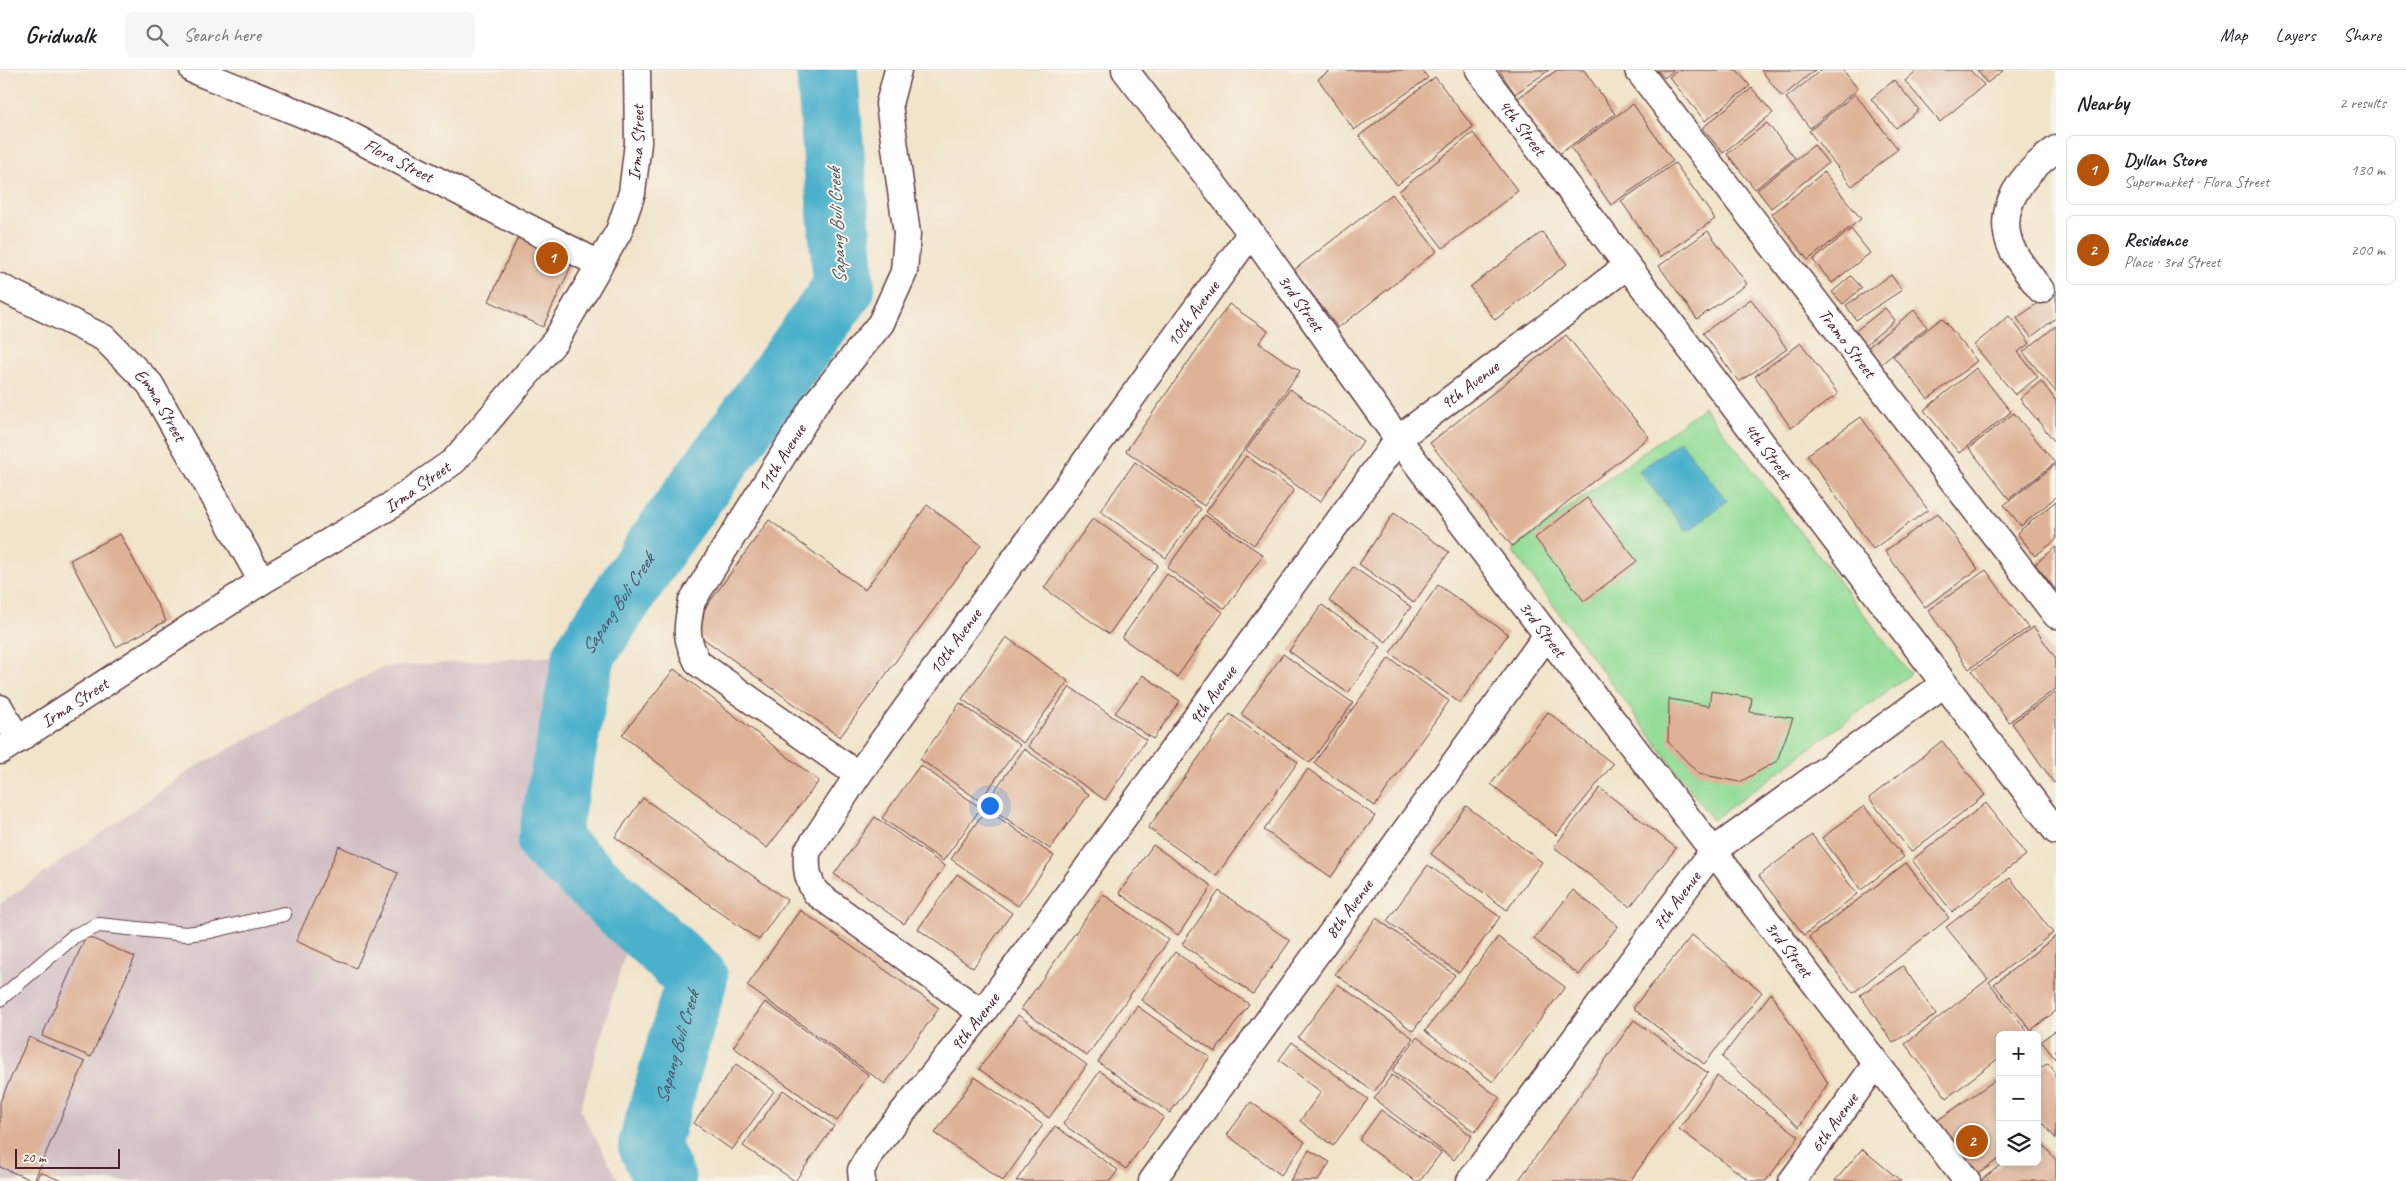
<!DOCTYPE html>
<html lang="en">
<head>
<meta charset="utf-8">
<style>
  :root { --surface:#fff; --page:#f6f6f6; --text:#202124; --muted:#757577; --line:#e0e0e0; --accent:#b45309 }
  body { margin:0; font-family:Caveat,sans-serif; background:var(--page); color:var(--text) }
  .controls { position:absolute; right:15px; bottom:15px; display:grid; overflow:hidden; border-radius:8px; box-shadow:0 2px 8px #0003 }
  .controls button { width:45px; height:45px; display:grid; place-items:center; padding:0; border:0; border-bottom:1px solid var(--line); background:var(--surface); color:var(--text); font:25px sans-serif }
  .scale { position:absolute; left:15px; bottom:12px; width:105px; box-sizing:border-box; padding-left:5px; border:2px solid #4a1f2b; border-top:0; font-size:14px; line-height:18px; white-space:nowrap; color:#4a1f2b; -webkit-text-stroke:4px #f7f3e8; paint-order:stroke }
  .you { position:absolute; left:989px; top:735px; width:18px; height:18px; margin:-12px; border:4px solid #fff; border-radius:50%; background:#1a73e8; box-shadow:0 0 0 8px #1a73e833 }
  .badge { display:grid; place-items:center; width:32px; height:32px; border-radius:50%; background:var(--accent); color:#fff; font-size:16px; font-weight:700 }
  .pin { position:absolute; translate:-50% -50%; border:2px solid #fff; box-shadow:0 1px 5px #0006 }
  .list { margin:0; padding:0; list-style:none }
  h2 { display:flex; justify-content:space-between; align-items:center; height:65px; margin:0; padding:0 20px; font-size:21px }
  h2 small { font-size:16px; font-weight:400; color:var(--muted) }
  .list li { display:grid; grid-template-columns:32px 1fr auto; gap:15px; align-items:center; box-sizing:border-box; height:70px; margin:0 10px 10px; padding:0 10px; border:1px solid var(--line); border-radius:8px }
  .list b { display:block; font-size:19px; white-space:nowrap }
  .list p { margin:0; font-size:16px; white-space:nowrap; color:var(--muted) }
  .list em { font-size:16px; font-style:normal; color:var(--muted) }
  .icon { flex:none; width:28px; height:28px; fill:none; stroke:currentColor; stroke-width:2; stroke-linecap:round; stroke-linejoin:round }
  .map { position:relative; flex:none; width:2056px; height:1111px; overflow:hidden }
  header { display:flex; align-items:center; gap:30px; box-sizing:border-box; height:70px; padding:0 25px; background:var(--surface); border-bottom:1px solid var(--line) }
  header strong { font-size:24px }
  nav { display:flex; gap:28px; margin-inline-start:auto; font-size:18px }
  .search { width:350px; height:45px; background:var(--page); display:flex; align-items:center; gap:12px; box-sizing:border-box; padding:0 18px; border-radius:8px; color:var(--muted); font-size:19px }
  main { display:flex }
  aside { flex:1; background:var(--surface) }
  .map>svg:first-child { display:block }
</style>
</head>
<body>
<header>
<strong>Gridwalk</strong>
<div class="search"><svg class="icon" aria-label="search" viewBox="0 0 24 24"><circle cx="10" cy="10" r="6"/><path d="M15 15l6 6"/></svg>Search here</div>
<nav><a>Map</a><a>Layers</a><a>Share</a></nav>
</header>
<main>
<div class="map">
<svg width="2056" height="1111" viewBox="0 0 2056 1111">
  <rect width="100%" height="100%" fill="#f7f3e8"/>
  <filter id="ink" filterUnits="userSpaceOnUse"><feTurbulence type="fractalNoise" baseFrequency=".02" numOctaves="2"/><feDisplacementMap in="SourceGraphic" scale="10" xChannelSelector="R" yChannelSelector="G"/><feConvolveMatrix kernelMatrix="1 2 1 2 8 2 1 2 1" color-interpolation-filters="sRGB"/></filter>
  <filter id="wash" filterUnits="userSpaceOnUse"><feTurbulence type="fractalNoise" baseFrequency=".0096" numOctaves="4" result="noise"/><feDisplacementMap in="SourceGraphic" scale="20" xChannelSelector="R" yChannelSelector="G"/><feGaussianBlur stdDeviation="1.12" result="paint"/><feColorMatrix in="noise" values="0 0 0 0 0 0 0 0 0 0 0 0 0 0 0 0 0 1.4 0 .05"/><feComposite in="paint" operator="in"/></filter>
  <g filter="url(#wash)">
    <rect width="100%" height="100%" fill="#f1e4ca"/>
    <path fill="#d2bec2" d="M558 586 517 763 630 866 580 1040 619 1111H0V834L195 697 383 597Z"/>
    <path fill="#94dd99" stroke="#6f7e62" d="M1704 337 1910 604 1713 750 1512 480Z"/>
    <path fill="#4cb0cc" stroke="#4b687c" d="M1680 371 1727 431 1687 462 1639 401Z"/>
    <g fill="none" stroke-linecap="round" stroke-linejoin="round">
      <path stroke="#4cb0cc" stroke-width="62" id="s1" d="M665 1111 649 1075 697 908 548 771 584 585 658 474 844 218 827 0"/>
    </g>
    <g id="blocks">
      <path fill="#deb297" d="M1331 0H1422L1428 8 1354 60 1318 9Z
        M1499 0H1549L1515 24Z
        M1557 0H1584L1615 44 1558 85 1518 28Z
        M1657 0H1674L1664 8Z
        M1677 0H1737L1750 16 1705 51 1669 7Z
        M1761 0H1815L1782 27Z
        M1821 0H1843L1858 19 1810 58 1786 28Z
        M1917 0H1970L1984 15 1940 52 1905 11Z
        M1977 0H2004L1987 13Z
        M1435 7 1473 57 1397 115 1359 66Z
        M1894 10 1919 40 1896 58 1871 29Z
        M1752 18 1773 43 1723 83 1702 58Z
        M1855 24 1898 79 1852 116 1809 61Z
        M1633 34 1673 91 1611 135 1571 78Z
        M1767 53 1795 88 1755 119 1727 84Z
        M1473 63 1518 121 1443 178 1399 121Z
        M1814 75 1828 93 1771 138 1757 120Z
        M1675 93 1715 149 1660 187 1621 131Z
        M1824 102 1861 149 1808 190 1772 144Z
        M1392 124 1437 181 1338 258 1294 200Z
        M1851 159 1870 183 1832 213 1813 190Z
        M1708 161 1747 214 1697 249 1659 196Z
        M1542 162 1567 194 1495 250 1470 217Z
        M520 163 575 188 543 257 489 231Z
        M1891 205 1902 220 1856 250 1846 235Z
        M1851 206 1862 218 1843 234 1832 222Z
        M2056 220V248L2031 267 2017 248Z
        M1751 229 1787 279 1739 312 1703 263Z
        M1229 234 1268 261 1259 273 1300 301 1204 436 1126 381Z
        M1885 238 1895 250 1864 276 1853 263Z
        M1914 240 1927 257 1880 295 1867 278Z
        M2009 246 2030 273 2018 282 2038 307 2015 325 1974 275Z
        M1942 248 1977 291 1928 329 1893 286Z
        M2056 256V322L2023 282Z
        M1566 265 1649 367 1512 476 1430 373Z
        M1801 273 1838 324 1791 358 1755 306Z
        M1976 298 2011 342 1959 383 1924 340Z
        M2041 311 2056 331V373L2020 329Z
        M1290 319 1363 371 1320 432 1246 380Z
        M2014 343 2055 393 2009 429 1969 378Z
        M1861 347 1928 440 1873 479 1807 385Z
        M1246 386 1294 420 1254 475 1206 442Z
        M1135 392 1201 439 1166 488 1100 441Z
        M2056 394V427L2021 456 2004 435Z
        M1587 428 1637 491 1584 531 1535 468Z
        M2056 431V470L2035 486 2017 463Z
        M927 435 981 475 840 667 690 559 769 450 865 520Z
        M1394 443 1449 482 1414 533 1359 494Z
        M1938 443 1978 499 1925 537 1885 481Z
        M1205 445 1263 485 1225 539 1167 498Z
        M1093 448 1158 495 1109 564 1044 518Z
        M120 464 166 551 116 577 70 490Z
        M2056 477V520L2035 494Z
        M1353 497 1411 537 1386 572 1329 531Z
        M1986 500 2028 558 1969 599 1928 540Z
        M1167 504 1223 542 1177 607 1122 568Z
        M1438 515 1508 564 1460 633 1390 583Z
        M1322 535 1381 577 1348 623 1289 581Z
        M2034 557 2056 589V619L2009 652 1972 601Z
        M1006 567 1068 611 1023 673 962 629Z
        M1283 584 1353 633 1310 693 1241 644Z
        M1389 588 1449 631 1375 736 1314 693Z
        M674 599 819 711 767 778 622 665Z
        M1143 605 1180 631 1153 669 1115 643Z
        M1070 617 1146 670 1105 730 1028 676Z
        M1711 621 1752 628 1750 642 1793 648 1777 691 1740 712 1699 704 1668 672 1669 629 1709 636Z
        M2056 622V711L2054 713 2012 653Z
        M960 633 1020 675 980 731 920 689Z
        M1548 642 1613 694 1556 765 1491 714Z
        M1230 644 1298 692 1216 806 1148 758Z
        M1942 671 1985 725 1911 782 1869 728Z
        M1024 679 1089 724 1050 779 985 734Z
        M920 695 981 738 943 791 882 748Z
        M1308 699 1375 746 1331 807 1264 760Z
        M1600 718 1676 778 1630 837 1554 777Z
        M643 728 787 830 759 870 615 767Z
        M1986 733 2026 785 1952 842 1912 790Z
        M1466 736 1542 792 1507 840 1431 784Z
        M1864 736 1904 787 1861 820 1822 768Z
        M986 739 1054 786 1018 836 951 789Z
        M875 747 945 796 904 854 834 804Z
        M1812 765 1857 824 1804 865 1759 806Z
        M1153 775 1212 816 1178 865 1119 823Z
        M339 776 398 803 356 898 296 871Z
        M1906 793 1949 848 1853 923 1809 867Z
        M1428 795 1500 847 1459 903 1387 851Z
        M957 804 1012 843 973 898 918 859Z
        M2010 808 2053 863 1989 912 2030 965H2000V987L1947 1028 1905 974 1988 909 1946 857Z
        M1573 820 1618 856 1579 905 1534 869Z
        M1219 821 1290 871 1253 924 1182 874Z
        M1103 824 1169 870 1087 986 1021 939Z
        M800 840 939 938 885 1014 747 916Z
        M1376 848 1455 905 1413 961 1335 904Z
        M1692 865 1762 922 1704 994 1633 938Z
        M86 866 135 887 91 987 42 966Z
        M2056 866V941L2031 960 1994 914Z
        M1498 867 1565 917 1493 1012 1425 961Z
        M1175 882 1249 934 1215 982 1141 930Z
        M1903 896 1936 945 1893 973 1860 925Z
        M1338 914 1413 968 1374 1022 1298 967Z
        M1771 923 1828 1013 1799 1057 1722 987Z
        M765 932 869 1005 837 1051 733 977Z
        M1137 936 1210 987 1170 1043 1098 992Z
        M1018 945 1087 995 1049 1048 979 999Z
        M1634 950 1708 1003 1630 1111H1521L1519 1110Z
        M2056 960V990L2041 971Z
        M29 967 85 992 34 1111 0 1097V1032Z
        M1417 967 1500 1028 1475 1062 1392 1001Z
        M1292 972 1368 1029 1333 1076 1300 1051 1321 1022 1279 990Z
        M2048 993 2056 1003V1069L2037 1045V1001Z
        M736 994 774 1021 732 1080 694 1053Z
        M1100 1001 1164 1047 1126 1099 1063 1054Z
        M1392 1005 1472 1066 1454 1090 1374 1029Z
        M1717 1006 1799 1066 1766 1111H1750L1679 1059Z
        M975 1007 1043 1055 1003 1111 935 1063Z
        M1997 1009 2000 1013V1088L1971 1109 1932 1054Z
        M783 1020 834 1056 795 1111 743 1076Z
        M1251 1032 1305 1072 1281 1105 1227 1065Z
        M1381 1040 1441 1083 1420 1111H1415L1359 1070Z
        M1055 1056 1118 1100 1110 1111H1016Z
        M2037 1067 2056 1090V1111H1980L2004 1092H2037Z
        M1862 1079 1901 1111H1835Z
        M1309 1080 1330 1092 1318 1111H1290Z
        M40 1102 62 1111H36Z"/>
    </g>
  </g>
  <g filter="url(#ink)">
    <use href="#blocks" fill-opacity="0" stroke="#633d43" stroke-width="1"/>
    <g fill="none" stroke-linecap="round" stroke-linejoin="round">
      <defs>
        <path id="service" d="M0 929 74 866 99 855 186 864 210 861 284 844"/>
        <g id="minor">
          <path id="s2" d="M193 0 334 57 599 194"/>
          <path id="s3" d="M1125 0 1251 163 1398 369 1547 565 1967 1111"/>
          <path id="s4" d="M1479 0 2056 761"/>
          <path id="s5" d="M1638 0 2056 545"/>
          <path id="s6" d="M0 217 104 268 150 314 262 511"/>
          <path d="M2041 220C2031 207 2019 193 2012 179 1993 138 2024 102 2056 79"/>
          <path d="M0 638 18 670"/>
          <path id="s7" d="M0 681 262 511 390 436 454 391 556 270 619 161 632 123 638 73 637 0"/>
          <path id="s8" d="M858 705 698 593C685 568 686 558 692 531L815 334 881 253 904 202 907 164 889 34 898 0"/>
          <path id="s9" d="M982 943 816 823C807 809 806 798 807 782L858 705 1251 163"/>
          <path id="s10" d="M862 1111 861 1100 871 1082 982 943 1398 369 1627 196"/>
          <path id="s11" d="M1152 1111 1547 565"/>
          <path id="s12" d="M1470 1111 1713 781 1944 614"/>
          <path id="s13" d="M1792 1111 1876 994"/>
        </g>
      </defs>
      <use href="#service" stroke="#633d43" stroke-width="16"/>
      <use href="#minor" stroke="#633d43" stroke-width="29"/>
      <use href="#service" stroke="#fff" stroke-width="14"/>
      <use href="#minor" stroke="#fff" stroke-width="26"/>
    </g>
  </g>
  <g text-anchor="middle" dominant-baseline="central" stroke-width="4" stroke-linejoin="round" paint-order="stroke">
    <g font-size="18" fill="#4a1f2b" stroke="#f7f3e8">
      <text stroke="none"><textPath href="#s4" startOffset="72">4th Street</textPath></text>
      <text stroke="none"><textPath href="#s7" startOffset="914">Irma Street</textPath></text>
      <text stroke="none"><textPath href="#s2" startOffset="225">Flora Street</textPath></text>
      <text stroke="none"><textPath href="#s3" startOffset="292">3rd Street</textPath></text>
      <text stroke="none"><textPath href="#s9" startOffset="910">10th Avenue</textPath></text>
      <text stroke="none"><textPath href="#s5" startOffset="344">Tramo Street</textPath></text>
      <text stroke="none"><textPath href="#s10" startOffset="1008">9th Avenue</textPath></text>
      <text stroke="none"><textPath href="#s6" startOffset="204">Emma Street</textPath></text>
      <text stroke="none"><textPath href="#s4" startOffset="478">4th Street</textPath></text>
      <text stroke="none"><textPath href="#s8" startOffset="428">11th Avenue</textPath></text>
      <text stroke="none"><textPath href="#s7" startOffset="494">Irma Street</textPath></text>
      <text stroke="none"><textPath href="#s3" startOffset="698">3rd Street</textPath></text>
      <text stroke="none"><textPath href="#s9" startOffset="505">10th Avenue</textPath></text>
      <text stroke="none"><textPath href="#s10" startOffset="602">9th Avenue</textPath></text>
      <text stroke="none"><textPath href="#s7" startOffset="89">Irma Street</textPath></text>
      <text stroke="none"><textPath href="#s12" startOffset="348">7th Avenue</textPath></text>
      <text stroke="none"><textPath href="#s11" startOffset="336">8th Avenue</textPath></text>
      <text stroke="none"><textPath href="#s3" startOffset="1102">3rd Street</textPath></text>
      <text stroke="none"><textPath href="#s10" startOffset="198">9th Avenue</textPath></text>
      <text stroke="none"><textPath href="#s13" startOffset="72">6th Avenue</textPath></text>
    </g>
    <g font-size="19" font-style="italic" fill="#4b5263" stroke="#f7f3e8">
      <text transform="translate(837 156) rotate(-93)">Sapang Buli Creek</text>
      <text stroke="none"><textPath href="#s1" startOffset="666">Sapang Buli Creek</textPath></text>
      <text stroke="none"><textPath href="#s1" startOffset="141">Sapang Buli Creek</textPath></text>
    </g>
  </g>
</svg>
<div class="controls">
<button>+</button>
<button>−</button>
<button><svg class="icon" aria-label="layers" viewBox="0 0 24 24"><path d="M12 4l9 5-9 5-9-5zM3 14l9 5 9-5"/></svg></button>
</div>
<div class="scale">20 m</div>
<div class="you"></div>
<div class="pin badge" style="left:552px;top:188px">1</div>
<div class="pin badge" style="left:1972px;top:1071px">2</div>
</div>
<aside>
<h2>Nearby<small>2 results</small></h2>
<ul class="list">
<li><span class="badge">1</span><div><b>Dyllan Store</b><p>Supermarket · Flora Street</p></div><em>130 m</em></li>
<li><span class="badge">2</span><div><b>Residence</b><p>Place · 3rd Street</p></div><em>200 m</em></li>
</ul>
</aside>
</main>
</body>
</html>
